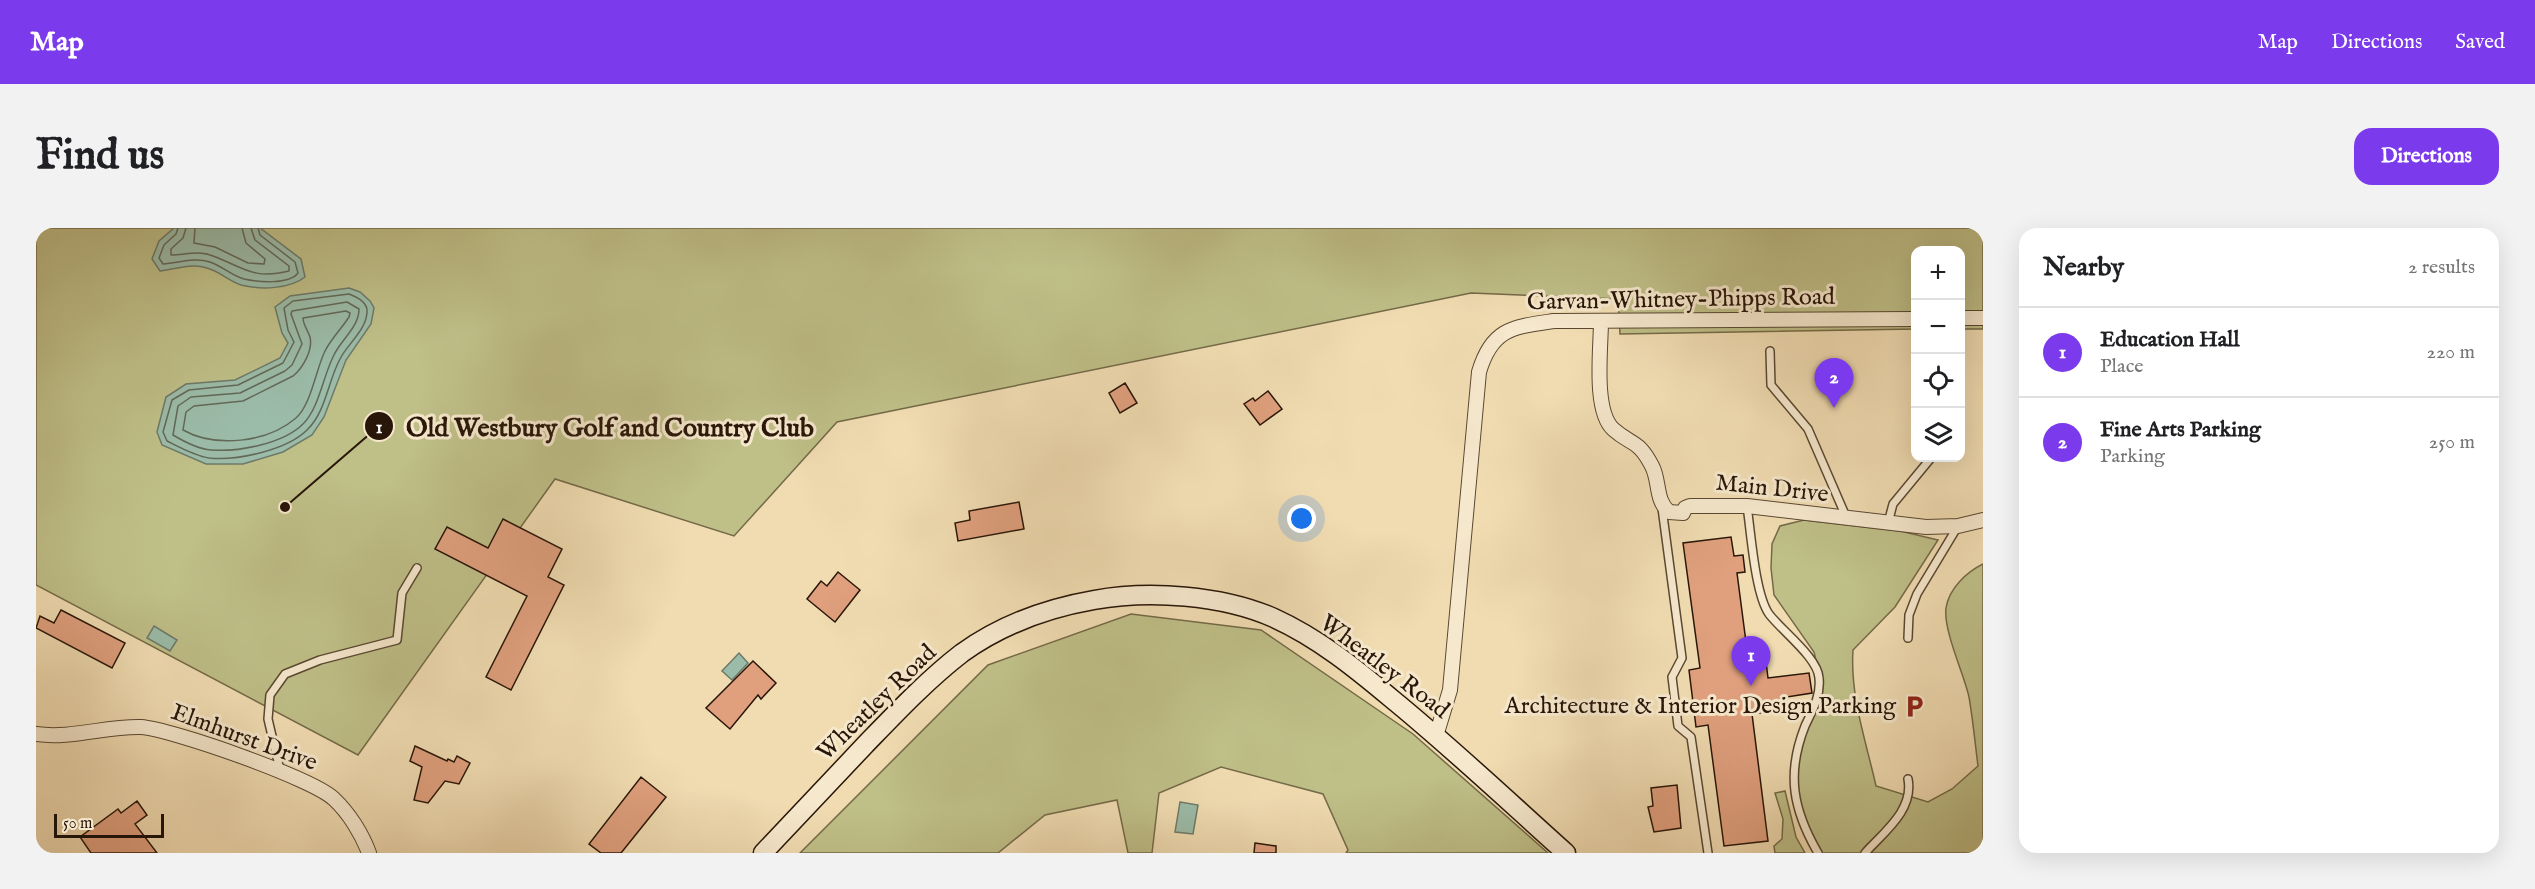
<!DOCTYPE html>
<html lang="en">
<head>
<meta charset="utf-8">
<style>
  :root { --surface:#fff; --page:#f2f2f2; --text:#202124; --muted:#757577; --line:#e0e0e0; --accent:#7c3aed }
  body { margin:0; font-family:"IM FELL English",serif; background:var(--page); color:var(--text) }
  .controls { position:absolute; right:18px; top:18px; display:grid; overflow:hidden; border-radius:12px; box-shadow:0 6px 24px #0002 }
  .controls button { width:54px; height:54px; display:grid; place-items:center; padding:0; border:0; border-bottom:2px solid var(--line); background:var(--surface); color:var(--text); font:30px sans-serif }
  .scale { position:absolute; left:18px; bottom:15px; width:110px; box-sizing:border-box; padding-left:6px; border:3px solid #281608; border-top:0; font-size:16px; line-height:21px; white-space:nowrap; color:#281608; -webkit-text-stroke:4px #f6e8cd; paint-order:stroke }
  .you { position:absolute; left:1266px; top:291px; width:21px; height:21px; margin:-15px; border:4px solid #fff; border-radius:50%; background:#1a73e8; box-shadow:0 0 0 9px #1a73e833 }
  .badge { display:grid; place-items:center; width:39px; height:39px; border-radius:50%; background:var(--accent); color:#fff; font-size:20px; font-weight:700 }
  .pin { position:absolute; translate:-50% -50px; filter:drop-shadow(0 2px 3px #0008) }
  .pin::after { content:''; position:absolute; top:32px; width:21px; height:18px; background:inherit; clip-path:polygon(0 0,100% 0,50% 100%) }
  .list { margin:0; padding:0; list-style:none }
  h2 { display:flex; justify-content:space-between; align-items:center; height:78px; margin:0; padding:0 24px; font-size:26px }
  h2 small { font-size:20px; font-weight:400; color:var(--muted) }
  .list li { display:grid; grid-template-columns:39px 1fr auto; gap:18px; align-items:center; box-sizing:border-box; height:90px; padding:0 24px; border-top:2px solid var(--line) }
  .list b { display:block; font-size:22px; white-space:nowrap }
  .list p { margin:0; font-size:20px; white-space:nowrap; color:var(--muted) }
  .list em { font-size:20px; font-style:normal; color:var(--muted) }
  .icon { flex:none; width:33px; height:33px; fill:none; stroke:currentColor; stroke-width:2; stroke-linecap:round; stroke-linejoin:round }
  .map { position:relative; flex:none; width:1947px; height:625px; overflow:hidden; border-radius:18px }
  header { display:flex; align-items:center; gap:36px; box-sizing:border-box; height:84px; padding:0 30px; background:var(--accent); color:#fff }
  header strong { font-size:28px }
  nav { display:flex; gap:33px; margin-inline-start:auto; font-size:21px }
  .intro { display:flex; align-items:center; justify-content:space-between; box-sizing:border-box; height:144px; padding:0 36px }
  h1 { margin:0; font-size:42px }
  .button { padding:15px 27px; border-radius:18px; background:var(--accent); color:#fff; font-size:21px; font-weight:700 }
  main { display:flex; gap:36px; padding:0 36px }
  aside { flex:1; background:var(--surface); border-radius:18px; box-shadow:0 6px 24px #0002 }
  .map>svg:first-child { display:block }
</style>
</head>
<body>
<header>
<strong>Map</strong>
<nav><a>Map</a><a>Directions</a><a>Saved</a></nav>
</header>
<div class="intro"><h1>Find us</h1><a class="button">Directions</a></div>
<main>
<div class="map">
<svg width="1947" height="625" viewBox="0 0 1947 625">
  <rect width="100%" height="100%" fill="#f1dcb2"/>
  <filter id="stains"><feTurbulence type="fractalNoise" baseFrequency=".00333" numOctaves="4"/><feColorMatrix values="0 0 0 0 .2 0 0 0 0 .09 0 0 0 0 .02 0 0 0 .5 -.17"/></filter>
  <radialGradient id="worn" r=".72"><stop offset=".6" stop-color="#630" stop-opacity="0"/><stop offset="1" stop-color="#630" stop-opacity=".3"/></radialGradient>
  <path fill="#bfbf88" stroke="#746a48" stroke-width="1.5" d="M0 0H1947V101H1925L1924 22H1880L1879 101 1584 106 1582 71 1435 65 801 194 698 308 519 251 322 527 0 357Z
    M1768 292 1864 303 1902 312 1859 379 1817 422C1814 469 1830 513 1840 558L1892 574 1916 561 1942 538C1939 515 1937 492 1933 469 1928 446 1907 402 1910 380 1913 360 1931 344 1947 336V625H1782L1758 566 1762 516 1783 467 1784 449 1778 424 1738 367 1735 340 1736 316 1744 298Z
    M1095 386 1225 402 1377 506 1512 625H1310L1312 622 1287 566 1185 539 1123 565 1116 625H1092L1081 572 1009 587 962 625H764L952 437Z
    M1749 563 1760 609 1769 625H1739L1738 618 1746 611 1747 591 1739 565Z"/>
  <path fill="#9bbca9" stroke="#6d7a69" stroke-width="1.5" d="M138 0H224L265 31 269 49C254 61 225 62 205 57 193 53 183 43 171 40 156 35 139 41 124 43L116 31 123 13Z
    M313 60 324 64 334 73 338 80 335 96 310 132 288 189 276 207 247 224 207 236H170L126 217 121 204 130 169 150 156 199 152 244 130 252 115 246 105 239 79 254 68Z
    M118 398 141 412 134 423 111 410Z
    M703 425 712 435 696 452 686 443Z
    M1144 574 1162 577 1157 606 1139 604Z"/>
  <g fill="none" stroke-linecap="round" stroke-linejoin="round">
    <path stroke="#626958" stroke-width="1.5" d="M142 0 140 6 128 17 123 30 127 36C143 35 158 29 174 34 186 38 196 48 208 51 222 54 253 57 262 45L259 34 224 7 222 0
      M150 0 147 10 135 21V27C149 27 163 22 177 28 207 39 216 52 253 43V38L219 12 215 0
      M159 0 158 15 179 19 212 35 228 36 229 31 210 15 206 0
      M313 66C321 69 332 74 331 84 330 103 312 115 304 131 292 153 290 183 272 201 252 222 201 233 173 230 159 228 143 219 131 213L127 204 136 172 153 162 202 157 247 135 258 114 252 102 248 80 257 73Z
      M311 74 323 81C323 100 304 112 297 129 287 149 283 180 267 196 247 216 202 224 175 222 163 221 147 213 137 207L142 178 155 169 204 165 249 143 256 137 266 116 255 86 256 83Z
      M310 83 314 85 313 89C306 100 295 111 289 123 280 141 275 177 260 190 231 215 179 220 147 202L150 184 158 178 207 173 257 148C267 140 277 122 274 109 272 102 267 97 267 90Z"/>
  </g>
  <path fill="#e0a07e" stroke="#281608" stroke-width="1.5" d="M1089 155 1101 175 1084 185 1073 165Z
    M1232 163 1246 181 1224 197 1208 176 1217 170 1219 173Z
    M983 274 988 301 922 313 919 295 934 292 933 283Z
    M467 291 526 321 512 349 528 357 475 462 450 449 491 368 399 321 411 299 452 320Z
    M1695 309 1698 328 1707 327 1709 344 1701 345 1713 437 1730 434 1732 450 1773 445 1776 465 1744 470 1746 482 1716 486 1732 613 1688 618 1672 497 1660 499 1653 442 1664 440 1647 315Z
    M802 344 824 362 799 394 771 371 785 353 791 358Z
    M25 382 89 415 76 440 0 400 4 388 18 395Z
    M717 433 740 455 725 471 722 467 694 501 670 480Z
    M379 518 411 533 412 531 418 534 421 528 434 535 423 556 409 553 392 575 378 572 386 539 374 533Z
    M605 549 630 569 585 625H565L553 616Z
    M1641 557 1645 600 1618 604 1612 579 1617 578 1615 560Z
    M101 573 111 587 99 596 121 625H55L44 609 82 581 85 585Z
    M1219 615 1240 618V625H1218Z"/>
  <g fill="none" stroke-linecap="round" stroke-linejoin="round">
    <defs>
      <path id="service" d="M1734 123 1735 157 1772 201 1811 291
        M1711 278C1715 305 1719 366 1733 386 1746 403 1782 430 1783 450 1785 468 1776 483 1769 498 1750 546 1757 582 1782 625
        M1626 280 1646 430 1636 449 1642 498 1655 509 1672 625
        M1852 295 1857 276 1895 230
        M1872 410 1873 387 1881 366 1922 298
        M244 542 232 491 234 467 249 446 284 432 361 412 366 365 381 340
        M1829 625C1848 604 1878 582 1872 551"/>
      <path id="minor" d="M1924 90H1947
        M1565 93C1565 120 1557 182 1577 201 1596 218 1602 211 1616 238 1624 253 1619 272 1633 284L1647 285 1649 280 1654 278H1711L1890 299 1922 298 1947 292
        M0 506C35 511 70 498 105 499 135 501 278 551 298 571 313 585 326 606 333 625
        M1400 508 1414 462 1443 144C1456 100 1477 99 1518 93L1880 91"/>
      <path id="secondary" d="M727 625C761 589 795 553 829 517 860 485 891 452 926 425 965 397 1012 380 1058 372 1113 362 1186 367 1238 390 1282 410 1319 440 1356 471 1416 520 1472 573 1530 625"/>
    </defs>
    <use href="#service" stroke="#5a4832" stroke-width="10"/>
    <use href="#minor" stroke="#5a4832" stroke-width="16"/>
    <use href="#secondary" stroke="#281608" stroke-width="21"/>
    <use href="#service" stroke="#f6e8cd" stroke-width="7"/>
    <use href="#minor" stroke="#f6e8cd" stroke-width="14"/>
    <use href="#secondary" stroke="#f6e8cd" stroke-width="18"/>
  </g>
  <defs>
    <symbol id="parking-bare" viewBox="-9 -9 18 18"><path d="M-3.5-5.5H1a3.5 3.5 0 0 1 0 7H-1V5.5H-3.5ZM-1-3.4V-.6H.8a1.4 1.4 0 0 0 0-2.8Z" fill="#8f2418" stroke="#f6e8cd" stroke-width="2.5" paint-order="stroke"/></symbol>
  </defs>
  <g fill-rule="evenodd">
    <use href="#parking-bare" x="1862" y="462" width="33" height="33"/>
  </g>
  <g text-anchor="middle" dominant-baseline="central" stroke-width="6" stroke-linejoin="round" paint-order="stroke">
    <g font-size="24" fill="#281608" stroke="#f6e8cd">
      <text transform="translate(1645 72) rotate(-1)">Garvan-Whitney-Phipps Road</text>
      <text transform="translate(1736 261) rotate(6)">Main Drive</text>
      <text transform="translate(1348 439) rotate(37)">Wheatley Road</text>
      <text transform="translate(841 475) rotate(-44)">Wheatley Road</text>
      <text transform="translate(208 510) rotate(20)">Elmhurst Drive</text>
    </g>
    <g font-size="24" fill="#281608" stroke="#f6e8cd" text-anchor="end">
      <text x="1860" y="478">Architecture &amp; Interior Design Parking</text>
    </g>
  </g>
  <path fill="none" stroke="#281608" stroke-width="2" d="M249 279L343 198"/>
  <g fill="#281608" stroke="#f6e8cd" stroke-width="2">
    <circle cx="249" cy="279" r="6"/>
    <circle cx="343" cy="198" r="15"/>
  </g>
  <g font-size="18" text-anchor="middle" font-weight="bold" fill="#fff">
    <text x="343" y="205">1</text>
  </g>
  <g font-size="26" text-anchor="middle" font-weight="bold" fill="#281608" stroke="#f6e8cd" stroke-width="6" stroke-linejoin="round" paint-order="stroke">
    <text x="574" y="208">Old Westbury Golf and Country Club</text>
  </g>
  <rect width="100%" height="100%" filter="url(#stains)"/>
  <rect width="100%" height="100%" fill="url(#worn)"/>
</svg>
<div class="controls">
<button>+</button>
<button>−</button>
<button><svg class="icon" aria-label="locate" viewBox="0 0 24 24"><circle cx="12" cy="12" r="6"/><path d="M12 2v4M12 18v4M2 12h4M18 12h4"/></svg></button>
<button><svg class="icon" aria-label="layers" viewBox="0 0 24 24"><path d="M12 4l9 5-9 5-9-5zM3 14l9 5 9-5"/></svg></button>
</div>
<div class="scale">50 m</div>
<div class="you"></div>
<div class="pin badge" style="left:1715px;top:458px">1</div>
<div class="pin badge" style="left:1798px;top:180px">2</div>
</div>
<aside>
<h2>Nearby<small>2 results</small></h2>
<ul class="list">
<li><span class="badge">1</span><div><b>Education Hall</b><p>Place</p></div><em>220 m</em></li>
<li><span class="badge">2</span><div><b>Fine Arts Parking</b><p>Parking</p></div><em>250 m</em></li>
</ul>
</aside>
</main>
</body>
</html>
